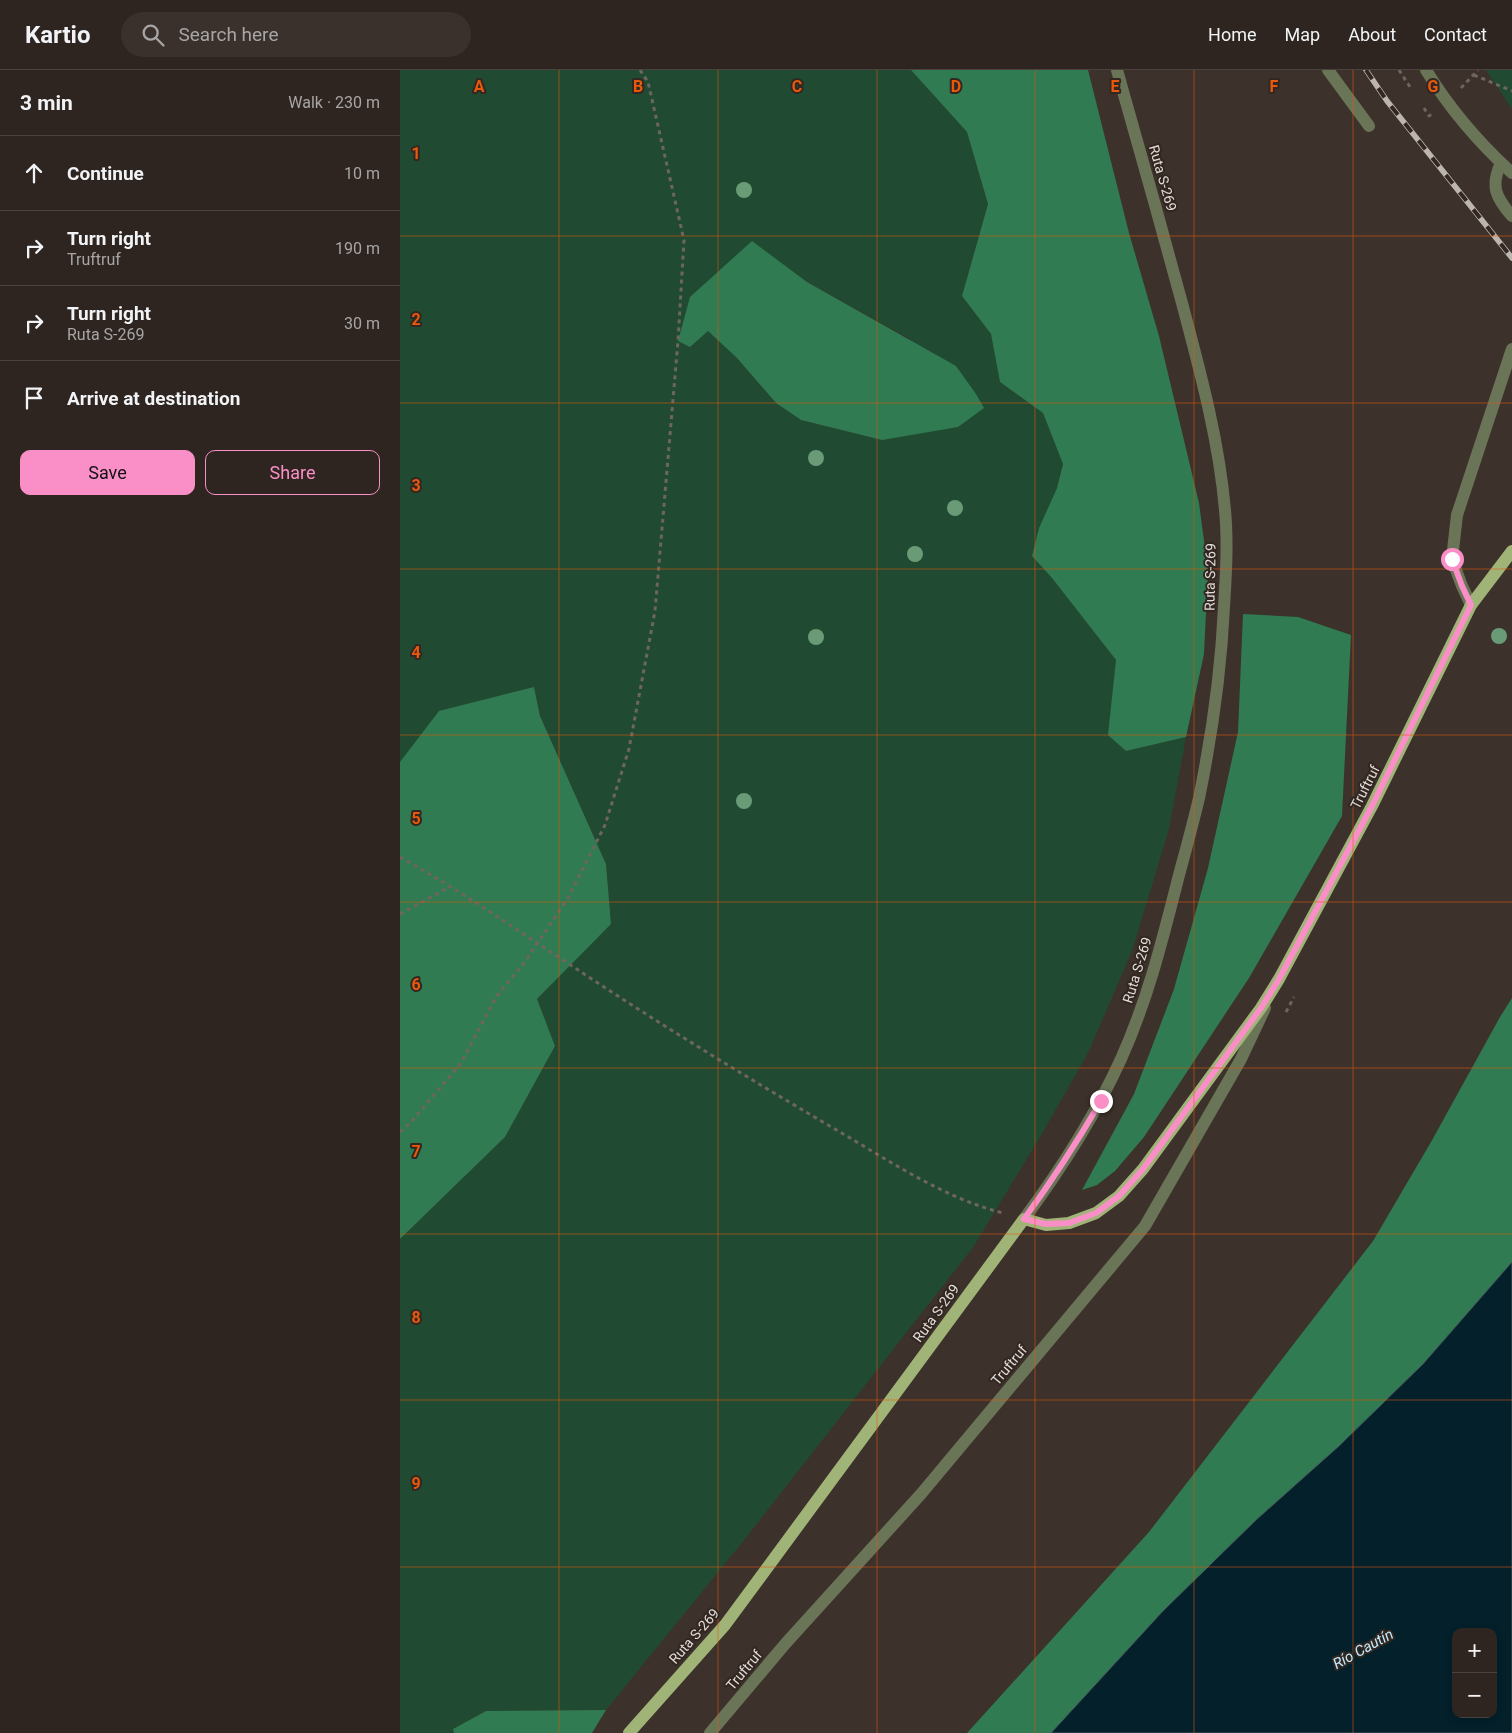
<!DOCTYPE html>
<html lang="en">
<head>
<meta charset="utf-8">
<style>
  :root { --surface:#2e2520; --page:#3a312d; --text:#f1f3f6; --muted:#a7a5a5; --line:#49423e; --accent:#fa8fc7 }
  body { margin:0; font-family:Roboto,sans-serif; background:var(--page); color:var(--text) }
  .controls { position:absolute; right:15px; bottom:15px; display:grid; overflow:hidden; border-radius:10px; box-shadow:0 2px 8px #0003 }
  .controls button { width:45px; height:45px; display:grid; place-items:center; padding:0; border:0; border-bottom:1px solid var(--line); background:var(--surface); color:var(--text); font:25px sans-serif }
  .stop { position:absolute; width:15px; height:15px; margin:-11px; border:4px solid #fa8fc7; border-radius:50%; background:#fff }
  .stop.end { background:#fa8fc7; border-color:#fff; box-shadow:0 1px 5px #0008 }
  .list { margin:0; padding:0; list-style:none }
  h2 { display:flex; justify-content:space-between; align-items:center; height:65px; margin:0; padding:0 20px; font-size:21px }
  h2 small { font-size:16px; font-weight:400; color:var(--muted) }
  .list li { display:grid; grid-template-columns:32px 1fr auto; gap:15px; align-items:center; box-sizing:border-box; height:75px; padding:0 20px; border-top:1px solid var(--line) }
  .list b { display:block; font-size:19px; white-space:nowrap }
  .list p { margin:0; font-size:16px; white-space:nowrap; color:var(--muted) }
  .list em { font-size:16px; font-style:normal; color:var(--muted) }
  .actions { display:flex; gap:10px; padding:15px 20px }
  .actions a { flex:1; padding:11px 0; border:1px solid var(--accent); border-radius:10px; text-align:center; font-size:18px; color:var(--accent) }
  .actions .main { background:var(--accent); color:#111 }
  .icon { flex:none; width:28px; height:28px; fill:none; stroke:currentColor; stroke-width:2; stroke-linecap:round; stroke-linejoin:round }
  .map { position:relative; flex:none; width:1112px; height:1663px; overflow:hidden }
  header { display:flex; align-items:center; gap:30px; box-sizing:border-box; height:70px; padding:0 25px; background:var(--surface); border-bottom:1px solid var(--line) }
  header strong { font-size:24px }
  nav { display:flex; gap:28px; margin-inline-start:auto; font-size:18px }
  .search { width:350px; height:45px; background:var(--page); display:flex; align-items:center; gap:12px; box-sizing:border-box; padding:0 18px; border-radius:28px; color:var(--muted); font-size:19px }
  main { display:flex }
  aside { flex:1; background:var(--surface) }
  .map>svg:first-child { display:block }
</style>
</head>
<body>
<header>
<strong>Kartio</strong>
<div class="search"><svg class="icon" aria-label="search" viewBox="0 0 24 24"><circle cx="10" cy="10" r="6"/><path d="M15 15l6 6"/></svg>Search here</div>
<nav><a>Home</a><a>Map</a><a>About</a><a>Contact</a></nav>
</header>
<main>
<aside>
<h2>3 min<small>Walk · 230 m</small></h2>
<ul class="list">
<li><svg class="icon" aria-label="ahead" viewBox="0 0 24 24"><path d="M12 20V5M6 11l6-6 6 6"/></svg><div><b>Continue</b></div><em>10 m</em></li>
<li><svg class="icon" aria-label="right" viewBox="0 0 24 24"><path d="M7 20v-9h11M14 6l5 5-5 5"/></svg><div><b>Turn right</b><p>Truftruf</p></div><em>190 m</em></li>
<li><svg class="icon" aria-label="right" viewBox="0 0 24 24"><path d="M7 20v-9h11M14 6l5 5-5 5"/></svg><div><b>Turn right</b><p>Ruta S-269</p></div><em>30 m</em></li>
<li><svg class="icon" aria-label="arrive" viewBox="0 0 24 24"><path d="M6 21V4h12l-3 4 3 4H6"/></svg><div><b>Arrive at destination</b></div></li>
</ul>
<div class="actions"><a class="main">Save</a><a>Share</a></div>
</aside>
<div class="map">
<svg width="1112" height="1663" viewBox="0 0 1112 1663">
  <rect width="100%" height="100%" fill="#3d312b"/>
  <path fill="#204b32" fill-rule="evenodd" d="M0 0H511L567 62 588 134 562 226 591 264 600 312 643 343 663 394 657 418 639 458 632 486 652 508 716 590 709 665 726 681 786 667 769 759 732 881 688 983 643 1062 574 1176 345 1469 206 1640 86 1641 53 1659 54 1663H0V1169L105 1067 155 976 137 929 211 853 206 794 140 646 134 617 2 689 0 692ZM352 172 407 212 510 269 482 370 401 350 376 333 337 288 308 260Z
    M1086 0H1112V39Z"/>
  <path fill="#307b51" d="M511 0H688L729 163 759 266 799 433 808 501 804 584 786 667 726 681 708 665 716 590 652 508 632 486 639 458 657 418 663 394 643 343 600 312 591 264 562 226 588 134 567 62Z
    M352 171 407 212 556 296 576 324 584 338 558 357 482 370 401 350 376 333 337 288 308 261 290 277 278 271 290 227Z
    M843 544 898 547 951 565 942 746 849 908 744 1067 715 1101 697 1115 682 1120 734 1024 774 919 808 798 838 662Z
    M134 617 140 646 206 794 211 854 137 929 155 976 105 1067 0 1169V692L39 641Z
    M1112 928V1192L1023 1294 939 1376 856 1450 763 1541 651 1663H567L749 1462 973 1171 1031 1072 1100 947Z
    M206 1640 192 1663H54L53 1659 86 1641Z"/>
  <path fill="#03202b" stroke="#46585f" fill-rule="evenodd" d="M1112 1192V1663H651L763 1541 856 1450 939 1376 1023 1294ZM1056 1562H1093V1644H1056Z"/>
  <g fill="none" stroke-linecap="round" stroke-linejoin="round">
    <path stroke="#6f655f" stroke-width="3" stroke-dasharray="4 4" stroke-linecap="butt" d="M999 0 1012 20
      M1074 5 1112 21
      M1061 18 1078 0
      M1024 38 1029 46 1032 44
      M0 787C61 821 117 860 175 898 258 953 343 1005 428 1055 484 1087 540 1127 603 1143
      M0 844 51 816
      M886 942 894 927
      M0 1062 12 1051 61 993 96 927 124 893 168 828 205 755 229 679 255 541 278 271 284 170 248 12 240 0"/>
    <path stroke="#6a7457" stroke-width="12" d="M928 0 969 56
      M1026 0C1049 38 1078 72 1112 103
      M1101 93C1090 116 1096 128 1112 146
      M1071 535 1062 516 1052 489 1057 445 1112 279
      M624 1149C661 1099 695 1046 721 989 748 929 763 868 779 805 786 779 793 754 799 728 812 665 821 601 824 537 826 505 828 472 825 440 819 370 800 301 782 233 761 155 739 78 717 0
      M310 1663 386 1573 521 1424 745 1156 841 989 865 938"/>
    <path stroke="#a0b477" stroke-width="12" d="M229 1663 325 1555 624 1149 646 1155 669 1153 696 1143 719 1126 743 1099 861 938 879 909 972 736 1071 535 1112 481"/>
    <defs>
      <path id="rail" d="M966 0 987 31 1112 188"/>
    </defs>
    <use href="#rail" stroke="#bdb5b0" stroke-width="5.5"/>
    <use href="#rail" stroke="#322721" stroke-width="4" stroke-dasharray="11" stroke-linecap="butt"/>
  </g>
  <g fill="#689b76">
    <circle cx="344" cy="120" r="8"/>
    <circle cx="416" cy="388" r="8"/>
    <circle cx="555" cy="438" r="8"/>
    <circle cx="515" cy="484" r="8"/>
    <circle cx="1099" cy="566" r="8"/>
    <circle cx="416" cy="567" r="8"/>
    <circle cx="344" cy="731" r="8"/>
  </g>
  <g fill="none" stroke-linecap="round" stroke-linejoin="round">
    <path stroke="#fa8fc7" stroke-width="6" d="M701 1031C677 1072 652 1111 624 1149L646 1154 669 1153 696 1143 719 1126 743 1099 861 938 879 909 972 736 1071 535 1062 516 1052 489"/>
  </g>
  <path fill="none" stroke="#e8590c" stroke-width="1" stroke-opacity="0.55" d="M159 0V1663M318 0V1663M477 0V1663M635 0V1663M794 0V1663M953 0V1663M0 166H1112M0 333H1112M0 499H1112M0 665H1112M0 832H1112M0 998H1112M0 1164H1112M0 1330H1112M0 1497H1112"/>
  <g text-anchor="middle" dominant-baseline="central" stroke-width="4" stroke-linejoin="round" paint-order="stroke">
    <g font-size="14" fill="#e2dbd7" stroke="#322721">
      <text transform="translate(763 108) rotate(74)">Ruta S-269</text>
      <text transform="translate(810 507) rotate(-89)">Ruta S-269</text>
      <text transform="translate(965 717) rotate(-63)">Truftruf</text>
      <text transform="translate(737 900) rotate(-73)">Ruta S-269</text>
      <text transform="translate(536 1243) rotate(-54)">Ruta S-269</text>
      <text transform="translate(609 1295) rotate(-50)">Truftruf</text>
      <text transform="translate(294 1566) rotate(-49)">Ruta S-269</text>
      <text transform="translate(344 1600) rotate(-50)">Truftruf</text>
    </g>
    <g font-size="15" font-style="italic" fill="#c0ecfe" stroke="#322721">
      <text transform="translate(963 1579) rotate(-29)">Río Cautín</text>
    </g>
  </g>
  <g font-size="16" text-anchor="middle" font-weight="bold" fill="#e8590c" stroke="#322721" stroke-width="4" stroke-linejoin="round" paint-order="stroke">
    <text x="79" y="22">A</text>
    <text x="238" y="22">B</text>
    <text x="397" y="22">C</text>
    <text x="556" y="22">D</text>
    <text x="715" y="22">E</text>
    <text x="874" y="22">F</text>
    <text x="1033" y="22">G</text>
    <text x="16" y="89">1</text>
    <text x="16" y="255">2</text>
    <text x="16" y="421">3</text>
    <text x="16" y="588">4</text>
    <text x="16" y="754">5</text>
    <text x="16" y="920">6</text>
    <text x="16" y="1087">7</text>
    <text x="16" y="1253">8</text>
    <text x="16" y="1419">9</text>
  </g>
</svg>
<div class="controls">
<button>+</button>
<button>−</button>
</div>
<div class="stop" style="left:1052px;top:489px"></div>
<div class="stop end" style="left:701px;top:1031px"></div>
</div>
</main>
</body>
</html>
